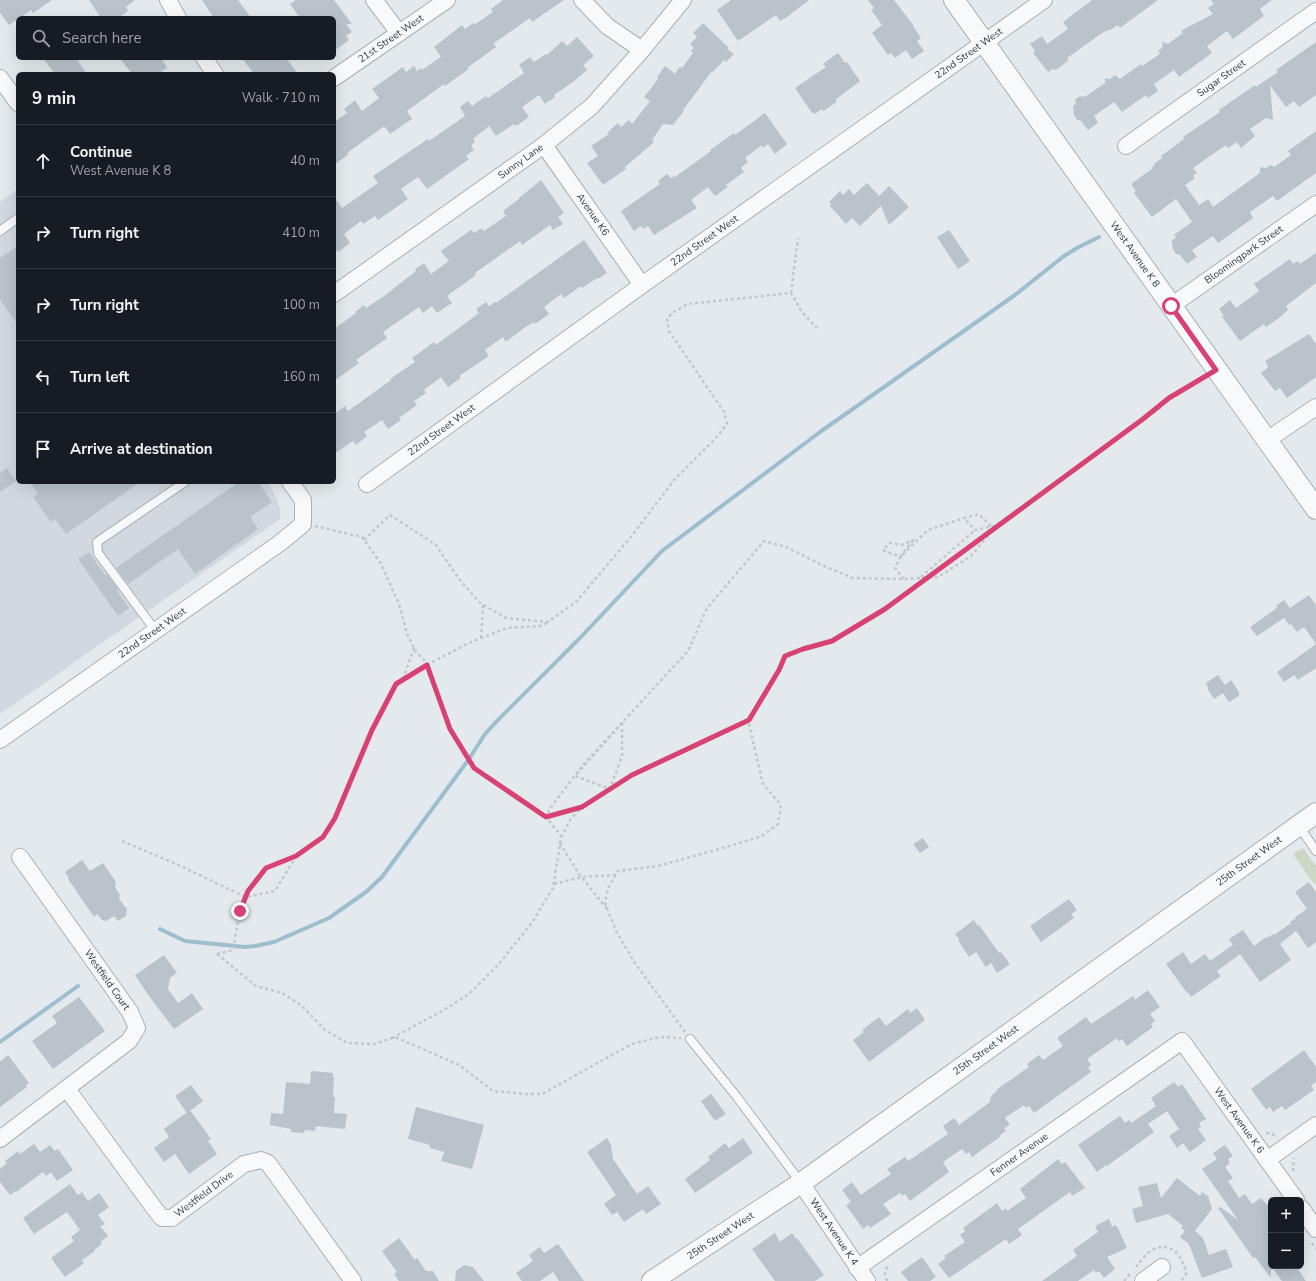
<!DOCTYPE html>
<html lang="en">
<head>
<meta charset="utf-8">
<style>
  :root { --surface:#171b24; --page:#20242c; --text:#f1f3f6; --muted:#9ea1a6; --line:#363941 }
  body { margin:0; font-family:"Nunito Sans",sans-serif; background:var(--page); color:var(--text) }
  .controls { position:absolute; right:12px; bottom:12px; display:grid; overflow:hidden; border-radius:6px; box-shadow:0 4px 16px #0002 }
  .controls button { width:36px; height:36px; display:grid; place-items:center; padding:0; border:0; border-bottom:1px solid var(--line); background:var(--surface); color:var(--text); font:20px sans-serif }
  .stop { position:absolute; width:12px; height:12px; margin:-9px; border:3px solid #d84174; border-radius:50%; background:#fff }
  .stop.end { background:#d84174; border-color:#fff; box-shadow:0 1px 4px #0008 }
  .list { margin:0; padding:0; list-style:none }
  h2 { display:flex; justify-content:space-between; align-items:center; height:52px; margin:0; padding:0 16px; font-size:17px }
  h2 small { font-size:13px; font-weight:400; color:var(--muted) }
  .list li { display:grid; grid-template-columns:26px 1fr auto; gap:12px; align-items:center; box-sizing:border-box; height:72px; padding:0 16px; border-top:1px solid var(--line) }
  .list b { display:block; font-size:15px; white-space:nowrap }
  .list p { margin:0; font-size:13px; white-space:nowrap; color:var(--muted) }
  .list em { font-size:13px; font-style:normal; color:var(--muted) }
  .icon { flex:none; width:22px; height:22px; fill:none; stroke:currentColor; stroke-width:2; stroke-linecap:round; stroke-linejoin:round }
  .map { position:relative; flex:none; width:1316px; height:1281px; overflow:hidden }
  .search { position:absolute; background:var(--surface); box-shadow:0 4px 16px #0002; left:16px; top:16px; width:320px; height:44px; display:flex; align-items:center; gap:10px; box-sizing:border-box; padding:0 14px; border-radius:6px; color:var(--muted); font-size:15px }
  .panel { position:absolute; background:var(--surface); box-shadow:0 4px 16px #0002; left:16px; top:72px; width:320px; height:412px; border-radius:6px }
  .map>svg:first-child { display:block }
</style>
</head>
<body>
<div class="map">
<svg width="1316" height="1281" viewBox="0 0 1316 1281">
  <rect width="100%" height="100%" fill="#e3e9ec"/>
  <path fill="#d1d8df" d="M18 189V482H268L275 495 280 509V519L0 714V202Z"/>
  <path fill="#ccd7c4" d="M1303 848 1316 866V882L1314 884 1293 854Z"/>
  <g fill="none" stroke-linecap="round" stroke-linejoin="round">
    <path stroke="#9cbece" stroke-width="4" d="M160 929 185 941 245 947 255 946 274 942 329 918 366 892 382 877 469 759 485 734 496 722 579 639 662 551 820 432 1015 295 1064 256 1077 248 1099 237
      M0 1042 78 986"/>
  </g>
  <path fill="#bac3cb" d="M0 0H52L33 13 31 10 9 25 0 13Z
    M89 0H135L126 7 128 11 118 18H101Z
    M202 0H238L251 18H214Z
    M296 0H334L352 24H346L352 32 346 36 349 40 334 51V18H300L290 4Z
    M503 0H564L532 22 530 18 494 43 496 47 467 68 469 69 445 86 444 84 407 111 412 119 390 134 385 127H383L347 153 349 154 334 165V122L347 113 344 109 355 100 362 111 379 98 372 89 403 67 406 72 414 66 417 71 421 68 422 70 441 57 434 47 462 25 465 29 473 23 474 25 493 12 491 9Z
    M731 0H809L787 17 780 21 776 15 738 41 717 10Z
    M868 0H894L914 26H913L921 38 917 41 924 51 912 59 906 50 895 58 891 53 888 55 872 33 882 25 871 10 874 8Z
    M1092 0H1158L1120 28 1118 25 1110 30H1108L1102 33 1067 58 1069 60 1056 70 1053 69 1048 72 1033 53 1035 51 1030 44 1042 36 1047 44 1068 29 1063 22Z
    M1211 0H1272L1260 9 1264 16 1233 39 1227 31 1207 46 1212 53 1179 77 1174 70 1154 84 1158 91 1148 98 1146 95 1122 112 1114 102 1094 116 1098 123 1088 130 1080 120H1077L1074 115 1073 106 1076 104 1075 100 1080 96 1083 97 1088 95 1105 83V78L1110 79 1115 75 1120 79 1141 64 1142 66 1160 54 1158 51 1162 48 1163 42 1168 44 1183 33 1181 31 1188 27 1213 14 1208 8 1214 4Z
    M703 23 729 48 727 49 734 54 726 62 724 60 713 72 712 71 683 110 684 111 673 125 663 124 652 140 654 142 625 167 626 169 603 185 587 163 598 156 591 146 609 134 607 133 618 123 621 127 629 120 632 124 650 101 644 97 658 79 657 77 665 66 675 74 680 67 682 68 693 53 691 51 694 48 690 44 697 37 693 33Z
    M577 37 594 56 583 65 587 70 573 82 554 95 555 97 545 104 539 95 522 107 529 117 516 126 514 124 496 136 489 126 473 139 475 142 471 145 474 150 466 156 469 159 427 189 418 177 401 189 408 199 378 220 375 216 363 224 361 221 344 234 350 243 338 252 334 247V197L342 208 378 183 373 176 428 139 429 141 465 116 460 107 468 101 472 106 486 96 488 98 524 73 519 65 530 57 534 62 546 54 547 55 562 41 567 46Z
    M1316 42V95L1299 107 1294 101 1286 107 1270 85 1273 120 1266 118 1250 129 1255 136 1241 148 1237 142 1228 148 1226 145 1193 168 1197 173 1193 176 1195 178 1185 185 1199 205 1208 199 1213 207 1260 173V167L1266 168 1271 165 1274 167 1291 155 1288 151 1316 131V173L1277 201 1273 196 1250 212 1253 218 1218 243 1213 236 1192 250 1197 257 1187 264 1180 255 1176 254 1173 249 1172 243H1173L1171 241 1176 238 1174 235 1192 222 1176 199 1152 217 1134 193 1136 191 1131 184 1153 168 1152 167 1155 165 1154 164 1162 158 1161 156 1184 139 1183 137 1220 112 1219 110 1255 85 1256 87 1278 72 1276 70Z
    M838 53 845 63 847 62 860 81 835 100 837 102 823 111 822 109 815 114 813 112 812 113 795 88 826 67 823 64Z
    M43 58H76L87 74H55Z
    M120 58H161L167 68 158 74H132Z
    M242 58H286L298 74H254Z
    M765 113 787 144 775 154 768 144 763 148 762 145 745 158 748 162 741 168 744 172 726 185 728 187 715 196 708 187 691 200 697 208 654 235 648 226 643 229 641 226 634 231 621 211 660 184 658 181 667 174 671 178 674 176 675 177 711 151 710 150 734 133 735 135Z
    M541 180 564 213 558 217 563 224 553 230 550 225 522 245 520 241 475 273 476 275 447 296 452 303 437 313 432 306 423 313 419 307 383 332 387 338 356 360 359 363 334 381V329L356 313 355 312 364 305 366 308 384 296 416 271 415 269 424 263 431 274 449 261 441 251 471 230 474 233 482 228 484 231 506 216 503 211 519 199V198Z
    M867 183 879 196 889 186 909 207 889 225 881 206 860 226 852 218 846 224 830 206 831 204 829 202 840 191 843 195 849 189 854 195Z
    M949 230 970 261 958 269 937 237Z
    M584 240 607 273 598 279 597 278 582 288 581 286 564 298 561 294 544 307 549 314 535 324 534 322 524 328 507 341H505L503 337 485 350 489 356 459 376 461 378 448 387 441 377 424 390 426 393 414 401 417 405 399 418 401 420 388 429 382 420 364 432 367 436 356 445 353 441 334 454V414L345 406 348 411 391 380 390 379 415 362 412 358 434 342 436 345 479 313 476 309 486 302 489 306 495 302 496 303Z
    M18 246V325L0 300V258Z
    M1316 253V283L1286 306 1288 310 1279 318 1266 327 1264 324 1240 341 1222 317 1224 316 1219 309 1230 300 1236 308 1259 291 1254 284 1290 259 1293 264 1298 261 1300 264Z
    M1309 334 1316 344V377L1287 398 1280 388 1275 391 1261 373 1267 368V367L1268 366 1265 361Z
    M7 468 16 481 0 492V473Z
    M30 482H140L66 534 55 519 51 522 33 497 38 494Z
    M239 482H258L272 502 250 517 258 529 195 574 178 549 128 584 116 568Z
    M89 552 105 575 107 574 119 590 117 591 129 608 118 616 78 559Z
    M1309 595 1316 605V668L1298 680 1294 675 1284 682 1277 672 1316 644 1304 627 1297 632 1291 624 1289 625 1284 618 1257 636 1250 627 1277 608 1276 606 1284 600 1290 608Z
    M1218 675 1225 685 1231 680 1239 692V696L1229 702 1223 693 1214 699 1207 688 1208 687 1206 683Z
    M923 838 929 847 920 853 913 844Z
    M82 860 90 871 103 863 116 882 115 887 120 895 119 899 127 909 126 916 118 921 114 916 106 921 102 920 97 914 94 917 68 879 69 878 65 872Z
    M1309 882 1316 892V942L1308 948 1296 931 1280 944 1291 960 1260 982 1240 954 1217 971 1221 976 1191 997 1188 992 1187 993 1166 964 1183 952 1191 964 1205 954 1210 961 1233 945 1229 939 1243 930 1254 946 1266 937 1267 938 1273 934 1274 935 1291 923 1290 922 1296 918 1295 917 1307 909 1295 892Z
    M1069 899 1077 910 1071 914 1074 918 1041 942 1030 926Z
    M974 920 978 926 979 925 999 953 1001 952 1010 964 997 973 991 963 986 967 976 952 969 957 958 940 959 939 955 934Z
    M164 955 177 973 170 978 168 989 178 1003 192 993 203 1009 174 1029 149 996 135 975Z
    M1148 990 1160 1007 1150 1014 1155 1021 1151 1024 1153 1027 1127 1046 1122 1039 1119 1041 1117 1038 1087 1059 1091 1065 1088 1067 1091 1072 1034 1113 1029 1106 1026 1108 1024 1105 1005 1118 1010 1125 1004 1128 1006 1131 1000 1135 1001 1136 972 1157 969 1152 966 1154 962 1149 943 1162 949 1172 910 1201 905 1194 902 1196 900 1193 883 1204 891 1214 870 1228 868 1225 863 1229 846 1205 851 1202 842 1190 852 1182 861 1195 862 1194 891 1174 887 1169 905 1157 908 1161 948 1134 943 1126 954 1118 959 1125 990 1102 991 1096 997 1091 996 1090 1029 1067 1027 1064 1039 1055 1043 1060 1063 1046 1057 1038 1086 1017 1091 1024 1133 996 1135 1000Z
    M79 997 105 1031 53 1069 32 1041 57 1023 52 1016Z
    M917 1008 925 1020 869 1062 853 1040 864 1032 862 1030 879 1017 886 1026 908 1009 910 1013Z
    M1304 1050 1316 1067V1082L1311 1086 1314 1090 1285 1110 1282 1106 1273 1112 1270 1107 1266 1110 1251 1089Z
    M8 1055 29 1083 26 1085 27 1087 0 1107V1062Z
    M313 1071 333 1073V1077H334L333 1097H335L334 1113 347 1114 345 1129 316 1126 315 1131 305 1130 304 1133 291 1132V1129L270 1125 271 1113 283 1114 286 1082 310 1084 311 1072Z
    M1174 1082 1178 1087 1182 1084 1206 1119 1199 1123 1201 1127 1198 1129 1206 1140 1190 1152 1183 1143 1177 1148 1169 1136 1179 1129 1167 1111 1148 1124 1154 1132 1107 1166 1106 1165 1097 1172 1078 1145 1120 1116 1125 1123 1129 1120 1131 1123 1156 1106 1151 1098Z
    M191 1085 203 1101 187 1113 175 1096Z
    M711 1094 726 1114 715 1121 701 1101Z
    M416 1107 484 1125 472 1169 441 1161 444 1152 430 1148V1145L408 1139Z
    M190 1110 211 1139 208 1141 217 1154 189 1174 175 1154 164 1162 154 1148 169 1137 164 1129Z
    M607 1138 611 1145 613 1159 637 1194 648 1186 661 1204 646 1214 643 1209 624 1222 617 1212 612 1215 604 1204 616 1195 587 1152Z
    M743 1138 753 1153 695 1193 685 1179 710 1160 708 1157 725 1143 729 1148Z
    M34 1144 40 1152 50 1145 55 1151 58 1149 73 1170 57 1181 51 1172 46 1176 43 1172 16 1192V1191L10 1195 0 1182V1169L7 1163 5 1161 18 1151 20 1154Z
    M1225 1145 1233 1156 1228 1159 1230 1163 1225 1167 1233 1178 1228 1181 1239 1198 1245 1194 1252 1204 1261 1198 1271 1209V1278L1255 1257 1253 1258 1218 1208 1220 1207 1238 1220 1202 1169 1217 1159 1213 1153Z
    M1058 1159 1062 1164 1065 1162 1085 1188 1072 1196 1070 1192 1018 1229 1022 1235 1009 1244 1006 1239 949 1278 938 1264 946 1258 944 1256 965 1242 960 1235 965 1231 963 1228 997 1203 1002 1211 1006 1208 1007 1211 1026 1198 1020 1189Z
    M1177 1178 1200 1196 1202 1192 1208 1196 1212 1209 1195 1231 1203 1238 1209 1255 1226 1249 1233 1267 1202 1278 1189 1244 1180 1237 1185 1231 1181 1228 1183 1226 1168 1214 1136 1223 1132 1209 1143 1206 1138 1187 1157 1183 1161 1198Z
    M70 1184 78 1195 82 1192 88 1201 99 1193 109 1207 98 1215 105 1224 100 1226 108 1236 100 1242 102 1244 94 1250 95 1251 82 1260 84 1263 65 1277 51 1258 74 1241 71 1237 80 1230 67 1212 34 1234 23 1218Z
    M1109 1219 1112 1227 1115 1225 1116 1227 1117 1226 1127 1248 1107 1257 1115 1269 1104 1278 1099 1271 1096 1273 1094 1270 1078 1281H1042L1077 1256 1073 1250 1098 1232 1095 1226Z
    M775 1233 780 1242 792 1233 796 1239 797 1238 824 1275 815 1281H775L752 1249Z
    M399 1238 415 1260 417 1258 426 1271H433L439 1281H399L394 1274 397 1272 382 1251Z
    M558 1244 584 1281H559L553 1272 540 1281H522L516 1273 533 1261 529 1255 540 1247 544 1253Z
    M922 1257 936 1277 930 1281H908L901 1272Z
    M464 1265 473 1267 484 1281H455L456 1271Z
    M1271 1266H1296L1306 1281H1282Z"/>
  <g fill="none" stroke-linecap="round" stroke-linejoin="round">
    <defs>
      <path id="service" d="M0 231 18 218
        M155 630 98 553 97 542 185 482
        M1299 826 1316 851
        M690 1039 737 1097 801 1183"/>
      <g id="minor">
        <path d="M168 0 178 18"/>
        <path d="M374 0 399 33"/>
        <path d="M582 0 607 26 642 50"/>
        <path d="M204 58 215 74"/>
        <path d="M0 78 18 103"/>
        <path id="s1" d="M334 78 447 0"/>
        <path id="s2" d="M544 145 642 285"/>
        <path id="s3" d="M1126 146 1316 11"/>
        <path id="s4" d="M334 294 544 145 592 106 642 50 683 0"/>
        <path id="s5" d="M1171 306 1316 204"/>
        <path d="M1267 440 1316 407"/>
        <path id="s6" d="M367 484 642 285 1044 0"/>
        <path id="s7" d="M0 740 280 543 303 524V500L290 482"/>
        <path id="s8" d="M67 1089 154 1208 162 1218H172L244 1164 261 1160 268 1163 353 1281"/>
        <path d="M0 1139 129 1041 137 1028 130 1012 20 857"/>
        <path d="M1267 1160 1316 1125"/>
        <path id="s9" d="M801 1183 867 1281"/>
        <path d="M1301 1208 1316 1229"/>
        <path id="s10" d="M857 1268 1182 1041 1296 1200"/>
        <path d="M1143 1281 1162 1267"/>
      </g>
      <g id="tertiary">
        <path id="s11" d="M954 0 1316 509"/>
        <path id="s12" d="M652 1281 801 1183 1316 813"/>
      </g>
    </defs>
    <use href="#service" stroke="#a8b1b7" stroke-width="10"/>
    <use href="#minor" stroke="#a8b1b7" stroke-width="18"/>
    <use href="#tertiary" stroke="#a8b1b7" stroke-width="22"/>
    <path stroke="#c2c7cb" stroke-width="2.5" stroke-dasharray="3 3" stroke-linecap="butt" d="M791 293 798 238
      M315 526 362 537 380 562 399 604 407 634 416 652 426 662 450 729 474 768 546 817 581 808
      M991 526 979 514 964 518 975 530 998 525
      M364 540 390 515 436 545 459 579 480 603 506 618 548 622 576 602 630 538 675 479 715 439 727 424 724 412 669 331 667 319 672 313 688 304 791 293 802 312 817 328
      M913 540 901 556 892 554 883 550 890 543 902 545Z
      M921 577 975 530
      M904 579 895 568 901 556 928 530 964 518
      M481 638 483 605
      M403 679 414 648
      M622 723V756L610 789 575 776Z
      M562 837 546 817 551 807 583 765 688 651 707 608 764 541 786 547 824 566 853 578 903 579 938 577 971 556 992 531
      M122 841 181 866 245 897 275 891 297 855
      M560 843 579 874 607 909
      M554 884 581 877 616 875
      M217 954 256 986 282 993 302 1006 325 1030 347 1043 375 1044 395 1037 459 1065 493 1091 526 1094H542L632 1044 660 1037 681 1038
      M217 954 233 950 240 911 248 891 266 869 296 856 323 837 335 818 372 729 396 684 427 665 469 643 507 628 540 626 547 623
      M685 1032 635 963 617 933 605 903 608 888 618 871 658 866 733 845 762 836 778 824 781 805 763 784 748 720
      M392 1038 444 1010 469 994 498 965 531 924 553 888 561 838 570 820 583 806 631 775 749 720 779 670 785 656 803 649 832 641 885 609 1143 419 1169 398 1203 378
      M1266 1133 1276 1135
      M1293 1171 1294 1158
      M1312 1243 1316 1249
      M1136 1267C1141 1261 1147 1252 1154 1249 1172 1241 1184 1258 1186 1274L1181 1281
      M887 1281 885 1274 887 1266
      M1124 1281 1130 1274"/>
    <use href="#service" stroke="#f7f9fa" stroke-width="8"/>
    <use href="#minor" stroke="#f7f9fa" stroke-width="16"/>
    <use href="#tertiary" stroke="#f7f9fa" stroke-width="20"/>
  </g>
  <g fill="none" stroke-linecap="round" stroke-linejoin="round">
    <path stroke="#d84174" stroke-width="5" d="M240 911 248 891 266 868 296 856 323 837 335 818 372 730 396 684 427 665 450 729 474 768 546 817 582 807 632 775 749 720 779 670 785 656 803 649 832 641 885 609 1143 419 1169 398 1216 370 1171 306"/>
  </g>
  <g text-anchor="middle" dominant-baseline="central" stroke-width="3" stroke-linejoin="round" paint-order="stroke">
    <g font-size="10" fill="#2a3946" stroke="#f4f7f9">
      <text stroke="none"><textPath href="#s1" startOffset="69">21st Street West</textPath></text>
      <text stroke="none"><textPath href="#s6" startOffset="740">22nd Street West</textPath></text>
      <text stroke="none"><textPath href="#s3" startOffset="117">Sugar Street</textPath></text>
      <text stroke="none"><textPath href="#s4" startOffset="229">Sunny Lane</textPath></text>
      <text stroke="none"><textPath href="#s2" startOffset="85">Avenue K6</textPath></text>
      <text stroke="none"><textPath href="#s6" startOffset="416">22nd Street West</textPath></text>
      <text stroke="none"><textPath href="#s11" startOffset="312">West Avenue K 8</textPath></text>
      <text stroke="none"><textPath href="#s5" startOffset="89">Bloomingpark Street</textPath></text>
      <text stroke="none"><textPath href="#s6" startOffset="92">22nd Street West</textPath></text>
      <text stroke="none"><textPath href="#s7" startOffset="186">22nd Street West</textPath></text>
      <text stroke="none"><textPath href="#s12" startOffset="730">25th Street West</textPath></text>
      <text transform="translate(107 980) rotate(55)">Westfield Court</text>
      <text stroke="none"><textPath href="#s12" startOffset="406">25th Street West</textPath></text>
      <text stroke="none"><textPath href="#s10" startOffset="494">West Avenue K 6</textPath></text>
      <text stroke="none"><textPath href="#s10" startOffset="198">Fenner Avenue</textPath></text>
      <text stroke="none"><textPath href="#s8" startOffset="210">Westfield Drive</textPath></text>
      <text stroke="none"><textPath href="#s9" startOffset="59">West Avenue K 4</textPath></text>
      <text stroke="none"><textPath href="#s12" startOffset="82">25th Street West</textPath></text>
    </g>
  </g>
</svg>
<div class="controls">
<button>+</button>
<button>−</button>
</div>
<div class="stop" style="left:1171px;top:306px"></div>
<div class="stop end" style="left:240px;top:911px"></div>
<div class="search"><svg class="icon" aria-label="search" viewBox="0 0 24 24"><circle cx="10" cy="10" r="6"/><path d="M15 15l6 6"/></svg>Search here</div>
<section class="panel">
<h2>9 min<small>Walk · 710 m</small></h2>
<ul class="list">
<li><svg class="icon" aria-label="ahead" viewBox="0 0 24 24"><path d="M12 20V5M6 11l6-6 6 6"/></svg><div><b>Continue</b><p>West Avenue K 8</p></div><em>40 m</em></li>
<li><svg class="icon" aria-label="right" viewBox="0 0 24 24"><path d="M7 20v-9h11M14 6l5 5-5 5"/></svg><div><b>Turn right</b></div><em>410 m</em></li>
<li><svg class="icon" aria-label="right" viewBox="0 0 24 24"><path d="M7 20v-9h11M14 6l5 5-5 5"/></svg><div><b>Turn right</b></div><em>100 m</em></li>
<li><svg class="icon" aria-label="left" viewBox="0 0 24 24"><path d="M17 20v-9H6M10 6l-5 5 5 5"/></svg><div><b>Turn left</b></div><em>160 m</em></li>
<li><svg class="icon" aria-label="arrive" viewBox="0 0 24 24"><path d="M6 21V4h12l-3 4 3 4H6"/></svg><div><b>Arrive at destination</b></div></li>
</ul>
</section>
</div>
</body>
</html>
